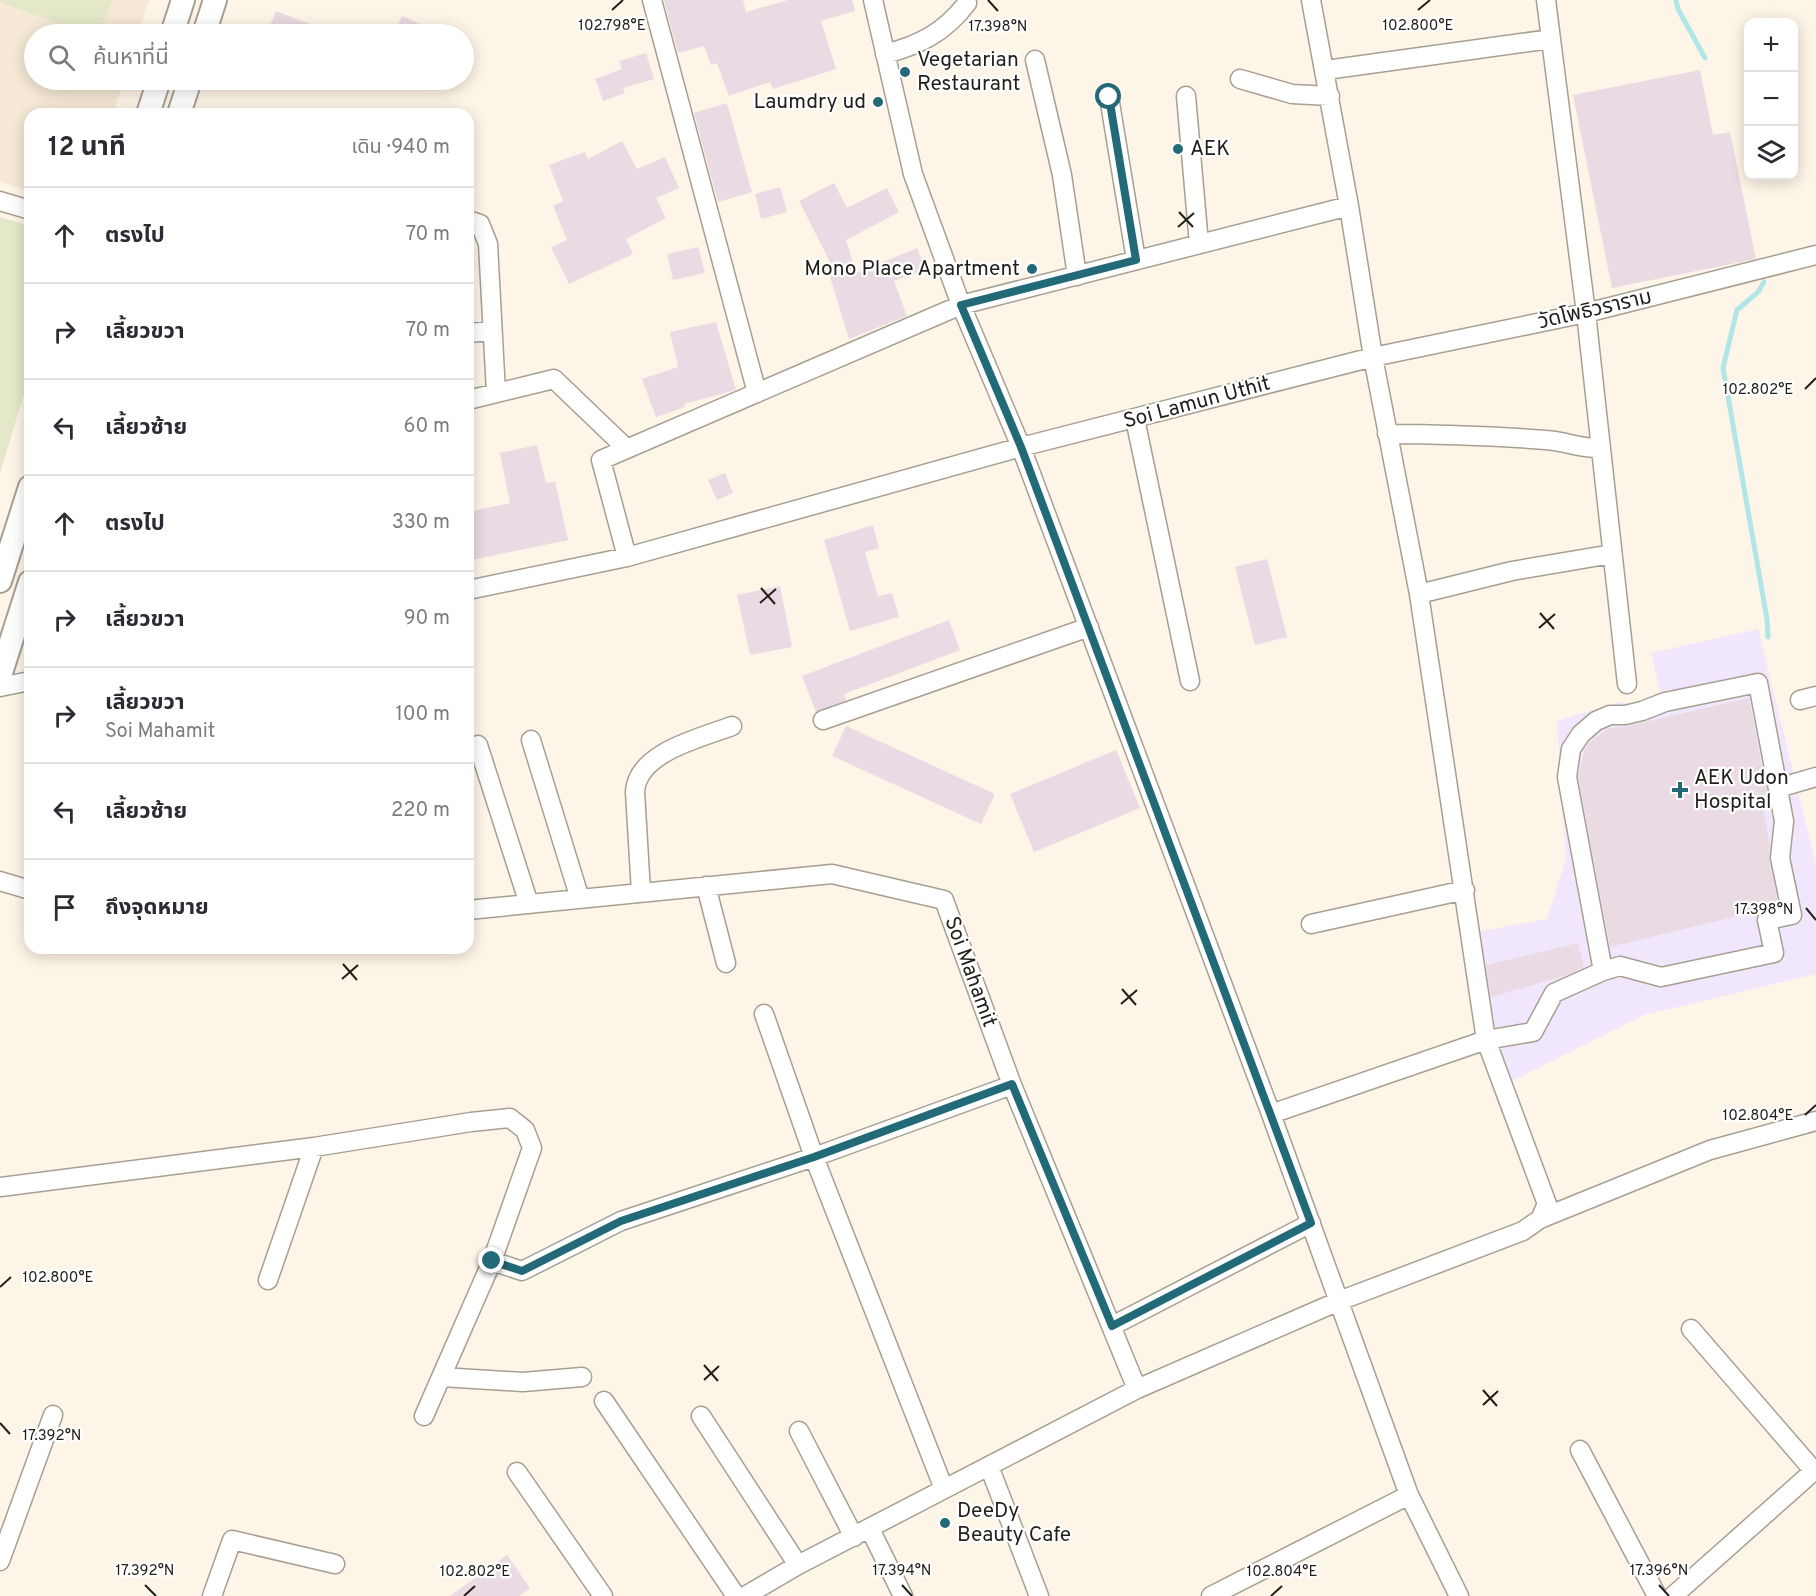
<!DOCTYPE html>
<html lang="th">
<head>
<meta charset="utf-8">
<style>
  :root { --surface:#fff; --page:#f2f2f3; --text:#2b2b33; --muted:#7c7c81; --line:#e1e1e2 }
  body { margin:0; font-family:Overpass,"Noto Sans Thai",sans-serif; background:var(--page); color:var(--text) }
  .controls { position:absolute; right:18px; top:18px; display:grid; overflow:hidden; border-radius:12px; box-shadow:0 3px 15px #0003 }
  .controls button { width:54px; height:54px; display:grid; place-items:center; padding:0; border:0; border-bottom:2px solid var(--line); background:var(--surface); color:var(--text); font:30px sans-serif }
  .stop { position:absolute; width:18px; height:18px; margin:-14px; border:4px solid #236a78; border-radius:50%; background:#fff }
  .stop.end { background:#236a78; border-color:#fff; box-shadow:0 2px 6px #0008 }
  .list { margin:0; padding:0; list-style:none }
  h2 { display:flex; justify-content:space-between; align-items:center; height:78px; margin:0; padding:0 24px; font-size:26px }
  h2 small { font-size:20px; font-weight:400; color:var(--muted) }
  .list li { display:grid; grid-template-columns:39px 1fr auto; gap:18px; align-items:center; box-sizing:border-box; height:96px; padding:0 24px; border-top:2px solid var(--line) }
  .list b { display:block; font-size:22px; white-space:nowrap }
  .list p { margin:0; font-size:20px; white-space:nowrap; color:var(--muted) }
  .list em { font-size:20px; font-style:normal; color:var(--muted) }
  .icon { flex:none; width:33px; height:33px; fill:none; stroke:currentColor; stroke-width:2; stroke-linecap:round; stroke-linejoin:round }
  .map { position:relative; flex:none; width:1816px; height:1596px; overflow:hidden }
  .search { position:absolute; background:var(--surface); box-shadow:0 3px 15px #0003; left:24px; top:24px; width:450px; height:66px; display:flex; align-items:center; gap:15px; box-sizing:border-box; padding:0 21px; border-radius:33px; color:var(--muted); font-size:22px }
  .panel { position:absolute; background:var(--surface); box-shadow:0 3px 15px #0003; left:24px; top:108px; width:450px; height:846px; border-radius:18px }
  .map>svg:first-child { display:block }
</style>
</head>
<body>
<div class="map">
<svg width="1816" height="1596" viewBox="0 0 1816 1596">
  <rect width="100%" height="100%" fill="#fdf5e7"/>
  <path fill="#f6e9d5" d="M0 0H149L138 34H34V80H124L113 114H30V191L0 182Z"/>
  <path fill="#f0e7fd" d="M1758 629 1816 864V974L1644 1015 1506 1084 1493 1039 1476 932 1547 919 1566 859 1557 721 1620 702 1634 705 1661 695 1651 653Z"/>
  <path fill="#e5e8c8" d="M0 0H112L99 34H86L0 2Z
    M0 217 30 226V374L0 473Z"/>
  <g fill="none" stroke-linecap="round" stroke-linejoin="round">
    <path stroke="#b0e6e7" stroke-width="5" d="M1676 0 1678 9 1705 58
      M1764 282 1758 292 1737 310 1723 368 1767 619 1768 637"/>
  </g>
  <path fill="#eadae3" d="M664 0H743L746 12 788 0H852L855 11 821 21 836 69 773 89 770 82 729 96 717 63 711 65 704 46 678 53Z
    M276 11 333 33V34H278L268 31Z
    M402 16 443 34H394Z
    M646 53 654 79 623 88 625 93 603 101 595 79 622 69 619 61Z
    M1700 70 1713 135 1730 132 1756 259 1612 288 1573 95Z
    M727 103 752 192 718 202 694 113Z
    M622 141 637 169 665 157 679 188 656 198 666 218 626 239 633 254 569 284 551 247 567 240 553 206 563 201 549 165 585 152 588 159Z
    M834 183 847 208 887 188 899 212 846 240 856 273 917 248 926 269 894 281 907 316 849 339 827 267 832 266 799 201Z
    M780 187 787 212 761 219 755 194Z
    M698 247 705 273 673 280 667 254Z
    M716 322 736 390 684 404 685 407 656 417 642 379 678 367 670 332Z
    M537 445 546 483 555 481 568 540 472 560 468 542V512L510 503 500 453Z
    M725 473 733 493 717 500 708 480Z
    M873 525 879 548 865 552 878 596 892 593 899 617 850 631 824 540Z
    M1267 559 1287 637 1255 645 1235 567Z
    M780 586 792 647 750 655 737 595Z
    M949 620 960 650 844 694 847 700 816 712 802 676Z
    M1749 698 1769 803 1762 804 1770 845 1769 860 1779 906 1610 947 1578 777 1585 749 1590 742 1609 728 1624 727Z
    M846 726 995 794 981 824 832 756Z
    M1116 750 1140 808 1034 852 1010 794Z
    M1578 943 1584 967 1567 975 1491 997 1486 965Z
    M507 1555 530 1588 519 1596H450Z"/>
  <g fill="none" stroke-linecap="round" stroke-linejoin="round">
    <defs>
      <path id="minor" d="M652 0 757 393
        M873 0 913 174 961 305 1021 447 1271 1114 1409 1495 1459 1596
        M1546 0 1586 313 1627 684
        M885 54C920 45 945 32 967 3
        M1035 60 1062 175 1077 276
        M1326 70 1551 39
        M1240 79 1292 94 1330 96
        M1186 96 1199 244
        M1109 97 1136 260
        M0 201 30 210
        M468 220 480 224 488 244 496 393
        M468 333 492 331
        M468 400 554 379 626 448
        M1135 419 1190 681
        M1387 434C1440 434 1493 436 1546 440 1565 441 1581 449 1601 448
        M627 557 601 460 961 305 1349 206
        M468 590 627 557 1021 447 1373 357 1586 313 1816 255
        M1419 594 1512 571 1612 554
        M0 687 30 681
        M1800 700 1816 696
        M823 720 1089 627
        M531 740 580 899
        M478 745 529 904
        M1778 788 1816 777
        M0 881 30 890
        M706 886 726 963
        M641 892 635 792C637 752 701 738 732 726
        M468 910 832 874 944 900 1012 1085 1137 1389
        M1311 924 1465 890
        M764 1014 814 1157 944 1489
        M1271 1114 1486 1040 1533 1032 1554 993 1603 971 1620 966 1661 977 1774 953 1767 920 1792 915 1780 858 1784 821 1758 683 1665 702 1642 711 1625 715H1610L1596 721 1581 734 1571 749 1567 777 1603 971
        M0 1187 314 1147 471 1122 510 1118 525 1130 532 1148 492 1261 522 1271 621 1221 814 1157 1012 1085
        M1540 1219 1710 1150 1816 1121
        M268 1280 314 1147
        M1112 1326 1311 1223
        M1691 1329 1814 1471
        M441 1377 523 1382 582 1377
        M604 1401 736 1596
        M424 1416 492 1261
        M701 1416 798 1565
        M799 1431 854 1537
        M1580 1450 1657 1596
        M989 1466 1039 1596
        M517 1472 603 1596
        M870 1529 903 1596
        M0 1561 53 1415
        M212 1596 232 1540 335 1564
        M745 1596 798 1565 1137 1389 1339 1301 1523 1231 1540 1219 1547 1204 1486 1040 1419 594 1373 357 1349 206 1311 0
        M1211 1596 1409 1495
        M1673 1596 1816 1469"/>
      <path id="major" d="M172 34 183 0
        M204 34 215 0
        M148 114 159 80
        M179 114 190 80
        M0 581 30 487
        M0 676 30 582"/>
    </defs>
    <use href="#minor" stroke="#a79f92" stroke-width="21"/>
    <use href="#major" stroke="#a79f92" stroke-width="26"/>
    <use href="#minor" stroke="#fff" stroke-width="18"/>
    <use href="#major" stroke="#fff" stroke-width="22"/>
  </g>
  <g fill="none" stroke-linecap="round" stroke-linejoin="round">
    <path stroke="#236a78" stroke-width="8" d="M492 1261 522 1271 621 1221 814 1157 1012 1084 1112 1326 1311 1223 1021 447 961 305 1136 260 1109 97"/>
  </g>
  <path fill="none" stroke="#221f1a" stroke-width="2" d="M988 0 998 11M612 10 623 0M1418 10 1430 0M1179 212 1193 227M1178 227 1194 213M1805 389 1816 378M761 588 775 604M760 603 776 589M1540 613 1554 629M1539 628 1555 614M1806 908 1816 920M343 964 357 980M342 979 358 965M1122 989 1136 1005M1121 1004 1137 990M1805 1115 1816 1105M0 1287 11 1277M704 1365 718 1381M704 1380 719 1366M1483 1390 1497 1406M1483 1405 1498 1391M0 1423 10 1434M145 1585 156 1596M902 1585 912 1596M1659 1585 1669 1596M464 1596 475 1586M1271 1596 1282 1586"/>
  <g fill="#236a78" stroke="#fff" stroke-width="2">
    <circle cx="905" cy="72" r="6"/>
    <circle cx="878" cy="102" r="6"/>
    <circle cx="1178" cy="149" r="6"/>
    <circle cx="1032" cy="269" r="6"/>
    <path d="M1677 781h6v6h6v6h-6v6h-6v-6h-6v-6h6z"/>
    <circle cx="945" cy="1523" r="6"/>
  </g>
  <g text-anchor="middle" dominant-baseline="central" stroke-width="4.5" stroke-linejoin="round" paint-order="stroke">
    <g font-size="21" fill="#221f1a" stroke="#fff" text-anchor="start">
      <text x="917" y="60">Vegetarian<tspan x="917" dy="24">Restaurant</tspan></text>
      <text x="866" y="102" text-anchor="end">Laumdry ud</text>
      <text x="1190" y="149">AEK</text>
      <text x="1020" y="269" text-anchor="end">Mono Place Apartment</text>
      <text x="1694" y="778">AEK Udon<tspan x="1694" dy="24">Hospital</tspan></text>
      <text x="957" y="1511">DeeDy<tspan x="957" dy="24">Beauty Cafe</tspan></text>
    </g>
    <g font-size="21" fill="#221f1a" stroke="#fff">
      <text transform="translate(1595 310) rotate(-13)">วัดโพธิวราราม</text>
      <text transform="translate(1197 403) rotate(-15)">Soi Lamun Uthit</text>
      <text transform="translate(970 972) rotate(70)">Soi Mahamit</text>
    </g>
  </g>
  <g font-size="15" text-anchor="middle" fill="#221f1a" stroke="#fff" stroke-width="4.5" stroke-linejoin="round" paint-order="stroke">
    <text x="612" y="30">102.798°E</text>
    <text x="1418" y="30">102.800°E</text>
    <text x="998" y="31">17.398°N</text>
    <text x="1758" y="394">102.802°E</text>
    <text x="1764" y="914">17.398°N</text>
    <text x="1758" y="1120">102.804°E</text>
    <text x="58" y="1282">102.800°E</text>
    <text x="52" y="1440">17.392°N</text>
    <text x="145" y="1575">17.392°N</text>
    <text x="902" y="1575">17.394°N</text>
    <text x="1659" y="1575">17.396°N</text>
    <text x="475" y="1576">102.802°E</text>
    <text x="1282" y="1576">102.804°E</text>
  </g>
</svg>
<div class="controls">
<button>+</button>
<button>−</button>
<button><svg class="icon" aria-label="layers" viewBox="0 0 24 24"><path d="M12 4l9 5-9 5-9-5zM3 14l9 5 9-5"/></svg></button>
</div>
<div class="stop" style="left:1109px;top:97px"></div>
<div class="stop end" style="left:492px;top:1261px"></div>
<div class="search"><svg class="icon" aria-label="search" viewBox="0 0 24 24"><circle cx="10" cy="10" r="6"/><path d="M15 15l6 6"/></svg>ค้นหาที่นี่</div>
<section class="panel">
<h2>12 นาที<small>เดิน · 940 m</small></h2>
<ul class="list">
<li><svg class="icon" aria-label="ahead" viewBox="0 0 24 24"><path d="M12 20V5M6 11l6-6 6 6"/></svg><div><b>ตรงไป</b></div><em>70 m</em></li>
<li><svg class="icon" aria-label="right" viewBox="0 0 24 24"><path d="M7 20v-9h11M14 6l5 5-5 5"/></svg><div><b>เลี้ยวขวา</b></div><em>70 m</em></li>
<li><svg class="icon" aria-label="left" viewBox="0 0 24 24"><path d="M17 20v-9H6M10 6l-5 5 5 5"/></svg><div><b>เลี้ยวซ้าย</b></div><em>60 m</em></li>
<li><svg class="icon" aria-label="ahead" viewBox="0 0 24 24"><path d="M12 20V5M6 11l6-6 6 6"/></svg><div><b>ตรงไป</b></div><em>330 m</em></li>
<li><svg class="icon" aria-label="right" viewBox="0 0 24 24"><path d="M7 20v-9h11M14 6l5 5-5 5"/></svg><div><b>เลี้ยวขวา</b></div><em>90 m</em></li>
<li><svg class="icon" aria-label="right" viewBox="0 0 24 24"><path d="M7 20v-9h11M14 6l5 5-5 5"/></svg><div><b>เลี้ยวขวา</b><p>Soi Mahamit</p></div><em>100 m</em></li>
<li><svg class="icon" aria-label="left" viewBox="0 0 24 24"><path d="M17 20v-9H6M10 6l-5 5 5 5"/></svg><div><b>เลี้ยวซ้าย</b></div><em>220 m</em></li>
<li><svg class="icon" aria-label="arrive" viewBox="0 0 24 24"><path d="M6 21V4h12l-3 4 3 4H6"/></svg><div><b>ถึงจุดหมาย</b></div></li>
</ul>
</section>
</div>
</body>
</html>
